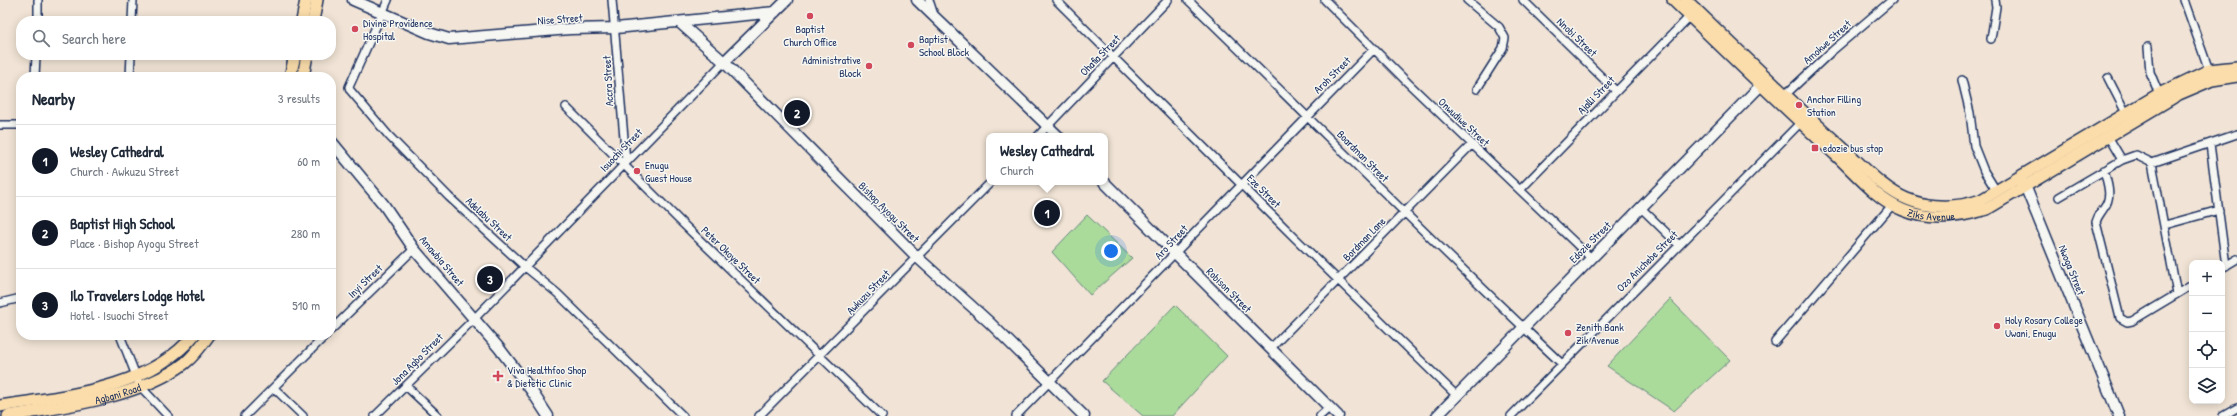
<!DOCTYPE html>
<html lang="en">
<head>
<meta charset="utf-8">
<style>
  :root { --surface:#fff; --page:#f2f2f3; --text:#1f2937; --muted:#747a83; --line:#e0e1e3; --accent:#111827 }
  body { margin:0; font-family:"Patrick Hand",sans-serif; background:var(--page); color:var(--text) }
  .controls { position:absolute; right:12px; bottom:12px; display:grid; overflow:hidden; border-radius:8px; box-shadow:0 2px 10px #0003 }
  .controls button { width:36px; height:36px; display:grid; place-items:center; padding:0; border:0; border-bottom:1px solid var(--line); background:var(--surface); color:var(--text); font:20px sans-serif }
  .you { position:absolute; left:1111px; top:251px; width:14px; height:14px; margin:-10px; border:3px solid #fff; border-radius:50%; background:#1a73e8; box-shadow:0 0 0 6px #1a73e833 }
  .badge { display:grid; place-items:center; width:26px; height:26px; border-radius:50%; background:var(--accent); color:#fff; font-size:13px; font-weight:700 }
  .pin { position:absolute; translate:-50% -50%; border:2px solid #fff; box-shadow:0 1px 4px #0006 }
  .popup { position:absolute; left:986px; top:133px; width:122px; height:52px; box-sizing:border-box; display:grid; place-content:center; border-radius:8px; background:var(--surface); filter:drop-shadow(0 1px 3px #0005); font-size:13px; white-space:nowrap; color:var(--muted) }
  .popup b { font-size:15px; color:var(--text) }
  .popup::after { content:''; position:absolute; left:50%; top:100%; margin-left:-8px; border:8px solid transparent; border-top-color:var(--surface) }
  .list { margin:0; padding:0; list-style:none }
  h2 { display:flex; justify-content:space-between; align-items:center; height:52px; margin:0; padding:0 16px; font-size:17px }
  h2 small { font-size:13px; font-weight:400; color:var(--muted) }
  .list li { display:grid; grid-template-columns:26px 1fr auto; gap:12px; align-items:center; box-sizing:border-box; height:72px; padding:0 16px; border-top:1px solid var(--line) }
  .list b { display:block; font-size:15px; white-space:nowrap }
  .list p { margin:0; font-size:13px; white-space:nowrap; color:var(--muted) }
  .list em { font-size:13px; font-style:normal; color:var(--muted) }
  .icon { flex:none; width:22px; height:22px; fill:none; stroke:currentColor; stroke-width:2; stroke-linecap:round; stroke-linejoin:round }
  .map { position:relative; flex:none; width:2237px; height:416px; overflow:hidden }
  .search { position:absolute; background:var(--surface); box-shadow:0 2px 10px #0003; left:16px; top:16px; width:320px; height:44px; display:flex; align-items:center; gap:10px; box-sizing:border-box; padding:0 14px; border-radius:16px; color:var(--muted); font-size:15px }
  .panel { position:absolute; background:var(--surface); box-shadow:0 2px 10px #0003; left:16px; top:72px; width:320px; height:268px; border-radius:16px }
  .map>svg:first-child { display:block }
</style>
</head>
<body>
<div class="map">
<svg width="2237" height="416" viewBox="0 0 2237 416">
  <rect width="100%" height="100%" fill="#f1e4d6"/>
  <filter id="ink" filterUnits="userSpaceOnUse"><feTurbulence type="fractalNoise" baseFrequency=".025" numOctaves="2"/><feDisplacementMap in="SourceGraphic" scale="8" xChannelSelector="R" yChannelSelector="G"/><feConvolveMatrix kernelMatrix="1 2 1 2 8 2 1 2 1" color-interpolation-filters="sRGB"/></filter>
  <g filter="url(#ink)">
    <path fill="#abdb9b" stroke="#63857c" d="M1087 215 1132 258 1090 295 1052 252Z
      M1670 299 1730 360 1674 411 1607 366Z
      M1175 305 1227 356 1172 416H1143L1102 381Z"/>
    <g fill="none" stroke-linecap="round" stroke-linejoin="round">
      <defs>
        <path id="street" d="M388 0 349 87 350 90 389 136 449 197 524 266 557 293 683 416
          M612 0 626 161
          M929 0 934 15
          M1056 0 1295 238 1457 396
          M1188 0C1313 121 1435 245 1562 364
          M1325 0 1408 83 1591 258
          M1467 0 1499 27 1505 38 1503 48 1477 89
          M1523 0 1615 90
          M2184 0 2210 73
          M38 21V0
          M132 21 133 0
          M1991 39 1996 7 1995 0
          M2148 47 2150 72 2159 94
          M35 77 36 55
          M130 77 131 55
          M2108 78 2128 117
          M1962 80 1970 113 1974 146 1984 171 1997 192
          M1783 97 1832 51 1892 0
          M566 107 679 220 882 416
          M0 125H21
          M1038 136 1168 0
          M2109 138 2122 160
          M2210 144 2226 266
          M2152 163 2237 134
          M2104 170C2107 183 2113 196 2104 208 2101 213 2098 215 2096 222L2120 318 2127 322 2132 321 2192 285
          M1520 190 1692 14
          M2059 197 2122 160 2136 155 2152 163 2177 294
          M1641 208 1679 245
          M2165 225 2219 210
          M2222 268 2237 259
          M0 303 21 298
          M331 330 414 249
          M120 335 140 386 168 416
          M1775 342 1893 204
          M1271 348 1472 144
          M406 386 438 416
          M274 388 303 416
          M245 416 326 335
          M375 416 475 318 724 62
          M759 416 991 182
          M1016 416 1373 50
          M1320 416 1329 408
          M1511 416 1803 120
          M2223 416 2237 408"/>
        <path id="secondary" d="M353 0 429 33 449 39 570 29 616 28 775 12
          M917 0 1058 136
          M680 23 724 62 917 257 989 322 1084 416
          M724 62 787 0
          M331 141 384 205 414 249 499 348 531 390 548 416
          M2020 180 2026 188 2119 416
          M1104 182 1338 416
          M1437 416 1766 80"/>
        <g id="primary">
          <path id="s1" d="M1673 0C1727 52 1782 106 1838 157 1857 175 1878 200 1903 210 1929 221 1961 217 1987 209L2179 94 2212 80 2237 76"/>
          <path d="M1686 0C1739 51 1791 102 1845 150 1864 167 1884 190 1907 199 1930 209 1958 208 1981 200L2159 94 2209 70 2237 67"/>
          <path d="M302 21 306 0"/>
          <path d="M313 21 317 0"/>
          <path d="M290 77 295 55"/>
          <path d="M303 77 307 55"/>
          <path d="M0 406C64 396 150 389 194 335"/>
          <path id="s2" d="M8 416C63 407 141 397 185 363 195 355 202 345 209 335"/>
        </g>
      </defs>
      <use href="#street" stroke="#1b2f5e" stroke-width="10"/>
      <use href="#secondary" stroke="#1b2f5e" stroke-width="13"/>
      <use href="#primary" stroke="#1b2f5e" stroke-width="14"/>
      <use href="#street" stroke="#f6f6f2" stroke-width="7"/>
      <use href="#secondary" stroke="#f6f6f2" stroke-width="10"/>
      <use href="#primary" stroke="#fbddab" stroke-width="11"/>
    </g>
  </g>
  <g fill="#d1495b" stroke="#f6f6f2" stroke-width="1.5">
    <circle cx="810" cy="16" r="4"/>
    <circle cx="355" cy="29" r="4"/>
    <circle cx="911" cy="45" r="4"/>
    <circle cx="869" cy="66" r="4"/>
    <circle cx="1799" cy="105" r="4"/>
    <rect x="1811" y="144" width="8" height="8" rx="2"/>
    <circle cx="637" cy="171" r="4"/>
    <circle cx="1997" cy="326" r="4"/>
    <circle cx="1568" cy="333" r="4"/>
    <path d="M496 370h4v4h4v4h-4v4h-4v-4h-4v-4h4z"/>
  </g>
  <g text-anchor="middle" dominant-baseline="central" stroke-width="3" stroke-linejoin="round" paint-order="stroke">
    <g font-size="11" fill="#1b2f5e" stroke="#f6f6f2">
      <text transform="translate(560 19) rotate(-4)">Nise Street</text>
      <text transform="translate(1577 37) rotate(44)">Nnobi Street</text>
      <text transform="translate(1827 42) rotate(-42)">Amokwe Street</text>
      <text transform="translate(1100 55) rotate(-46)">Ohafia Street</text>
      <text transform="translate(1332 75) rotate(-45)">Aroh Street</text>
      <text transform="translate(608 81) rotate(-93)">Accra Street</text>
      <text transform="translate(1596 95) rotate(-46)">Ajalli Street</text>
      <text transform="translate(1464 122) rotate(43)">Onwudiwe Street</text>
      <text transform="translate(621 150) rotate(-46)">Isuochi Street</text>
      <text transform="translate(1363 156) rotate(45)">Boardman Street</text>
      <text transform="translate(1264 191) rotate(45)">Eze Street</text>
      <text transform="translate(889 212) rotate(45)">Bishop Ayogu Street</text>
      <text stroke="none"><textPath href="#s1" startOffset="341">Ziks Avenue</textPath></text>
      <text transform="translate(489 219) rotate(43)">Adelabu Street</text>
      <text transform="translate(1364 239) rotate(-46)">Bordman Lane</text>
      <text transform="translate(1171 242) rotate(-47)">Aro Street</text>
      <text transform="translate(1590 242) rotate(-45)">Edozie Street</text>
      <text transform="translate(731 255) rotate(44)">Peter Okoye Street</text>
      <text transform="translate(442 261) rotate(50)">Amawbia Street</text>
      <text transform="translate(1647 261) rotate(-45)">Ozo Anichebe Street</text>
      <text transform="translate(2072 270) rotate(68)">Nwoga Street</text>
      <text transform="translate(365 281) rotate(-44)">Inyi Street</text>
      <text transform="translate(1229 290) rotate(45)">Robison Street</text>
      <text transform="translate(868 292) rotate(-46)">Awkuzu Street</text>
      <text transform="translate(417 359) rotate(-45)">Jona Agbo Street</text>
      <text stroke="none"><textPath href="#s2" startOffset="112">Agbani Road</textPath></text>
    </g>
    <g font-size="11" fill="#1b2f5e" stroke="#f6f6f2" text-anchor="start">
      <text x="363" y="23">Divine Providence<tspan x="363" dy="13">Hospital</tspan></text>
      <text x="810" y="29" text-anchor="middle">Baptist<tspan x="810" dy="13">Church Office</tspan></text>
      <text x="919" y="39">Baptist<tspan x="919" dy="13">School Block</tspan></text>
      <text x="861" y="60" text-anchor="end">Administrative<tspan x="861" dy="13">Block</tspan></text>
      <text x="1807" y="99">Anchor Filling<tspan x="1807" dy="13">Station</tspan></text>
      <text x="1823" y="148">edozie bus stop</text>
      <text x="645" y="165">Enugu<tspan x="645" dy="13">Guest House</tspan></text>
      <text x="2005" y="320">Holy Rosary College<tspan x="2005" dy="13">Uwani, Enugu</tspan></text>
      <text x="1576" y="327">Zenith Bank<tspan x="1576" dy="13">Zik Avenue</tspan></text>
      <text x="507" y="370">Viva Healthfoo Shop<tspan x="507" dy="13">&amp; Dietetic Clinic</tspan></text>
    </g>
  </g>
</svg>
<div class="controls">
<button>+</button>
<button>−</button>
<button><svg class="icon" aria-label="locate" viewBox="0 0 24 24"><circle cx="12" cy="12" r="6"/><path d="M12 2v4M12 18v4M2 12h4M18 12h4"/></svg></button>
<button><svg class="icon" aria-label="layers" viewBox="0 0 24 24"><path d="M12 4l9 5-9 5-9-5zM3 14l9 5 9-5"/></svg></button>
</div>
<div class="you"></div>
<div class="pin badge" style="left:1047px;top:213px">1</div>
<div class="popup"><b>Wesley Cathedral</b>Church</div>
<div class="pin badge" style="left:797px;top:113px">2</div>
<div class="pin badge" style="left:490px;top:279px">3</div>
<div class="search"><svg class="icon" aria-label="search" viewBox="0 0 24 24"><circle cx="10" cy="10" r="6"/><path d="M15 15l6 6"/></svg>Search here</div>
<section class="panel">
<h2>Nearby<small>3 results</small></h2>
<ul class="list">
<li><span class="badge">1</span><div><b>Wesley Cathedral</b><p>Church · Awkuzu Street</p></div><em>60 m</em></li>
<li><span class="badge">2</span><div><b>Baptist High School</b><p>Place · Bishop Ayogu Street</p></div><em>280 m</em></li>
<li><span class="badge">3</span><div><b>Ilo Travelers Lodge Hotel</b><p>Hotel · Isuochi Street</p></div><em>510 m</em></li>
</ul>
</section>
</div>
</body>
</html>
